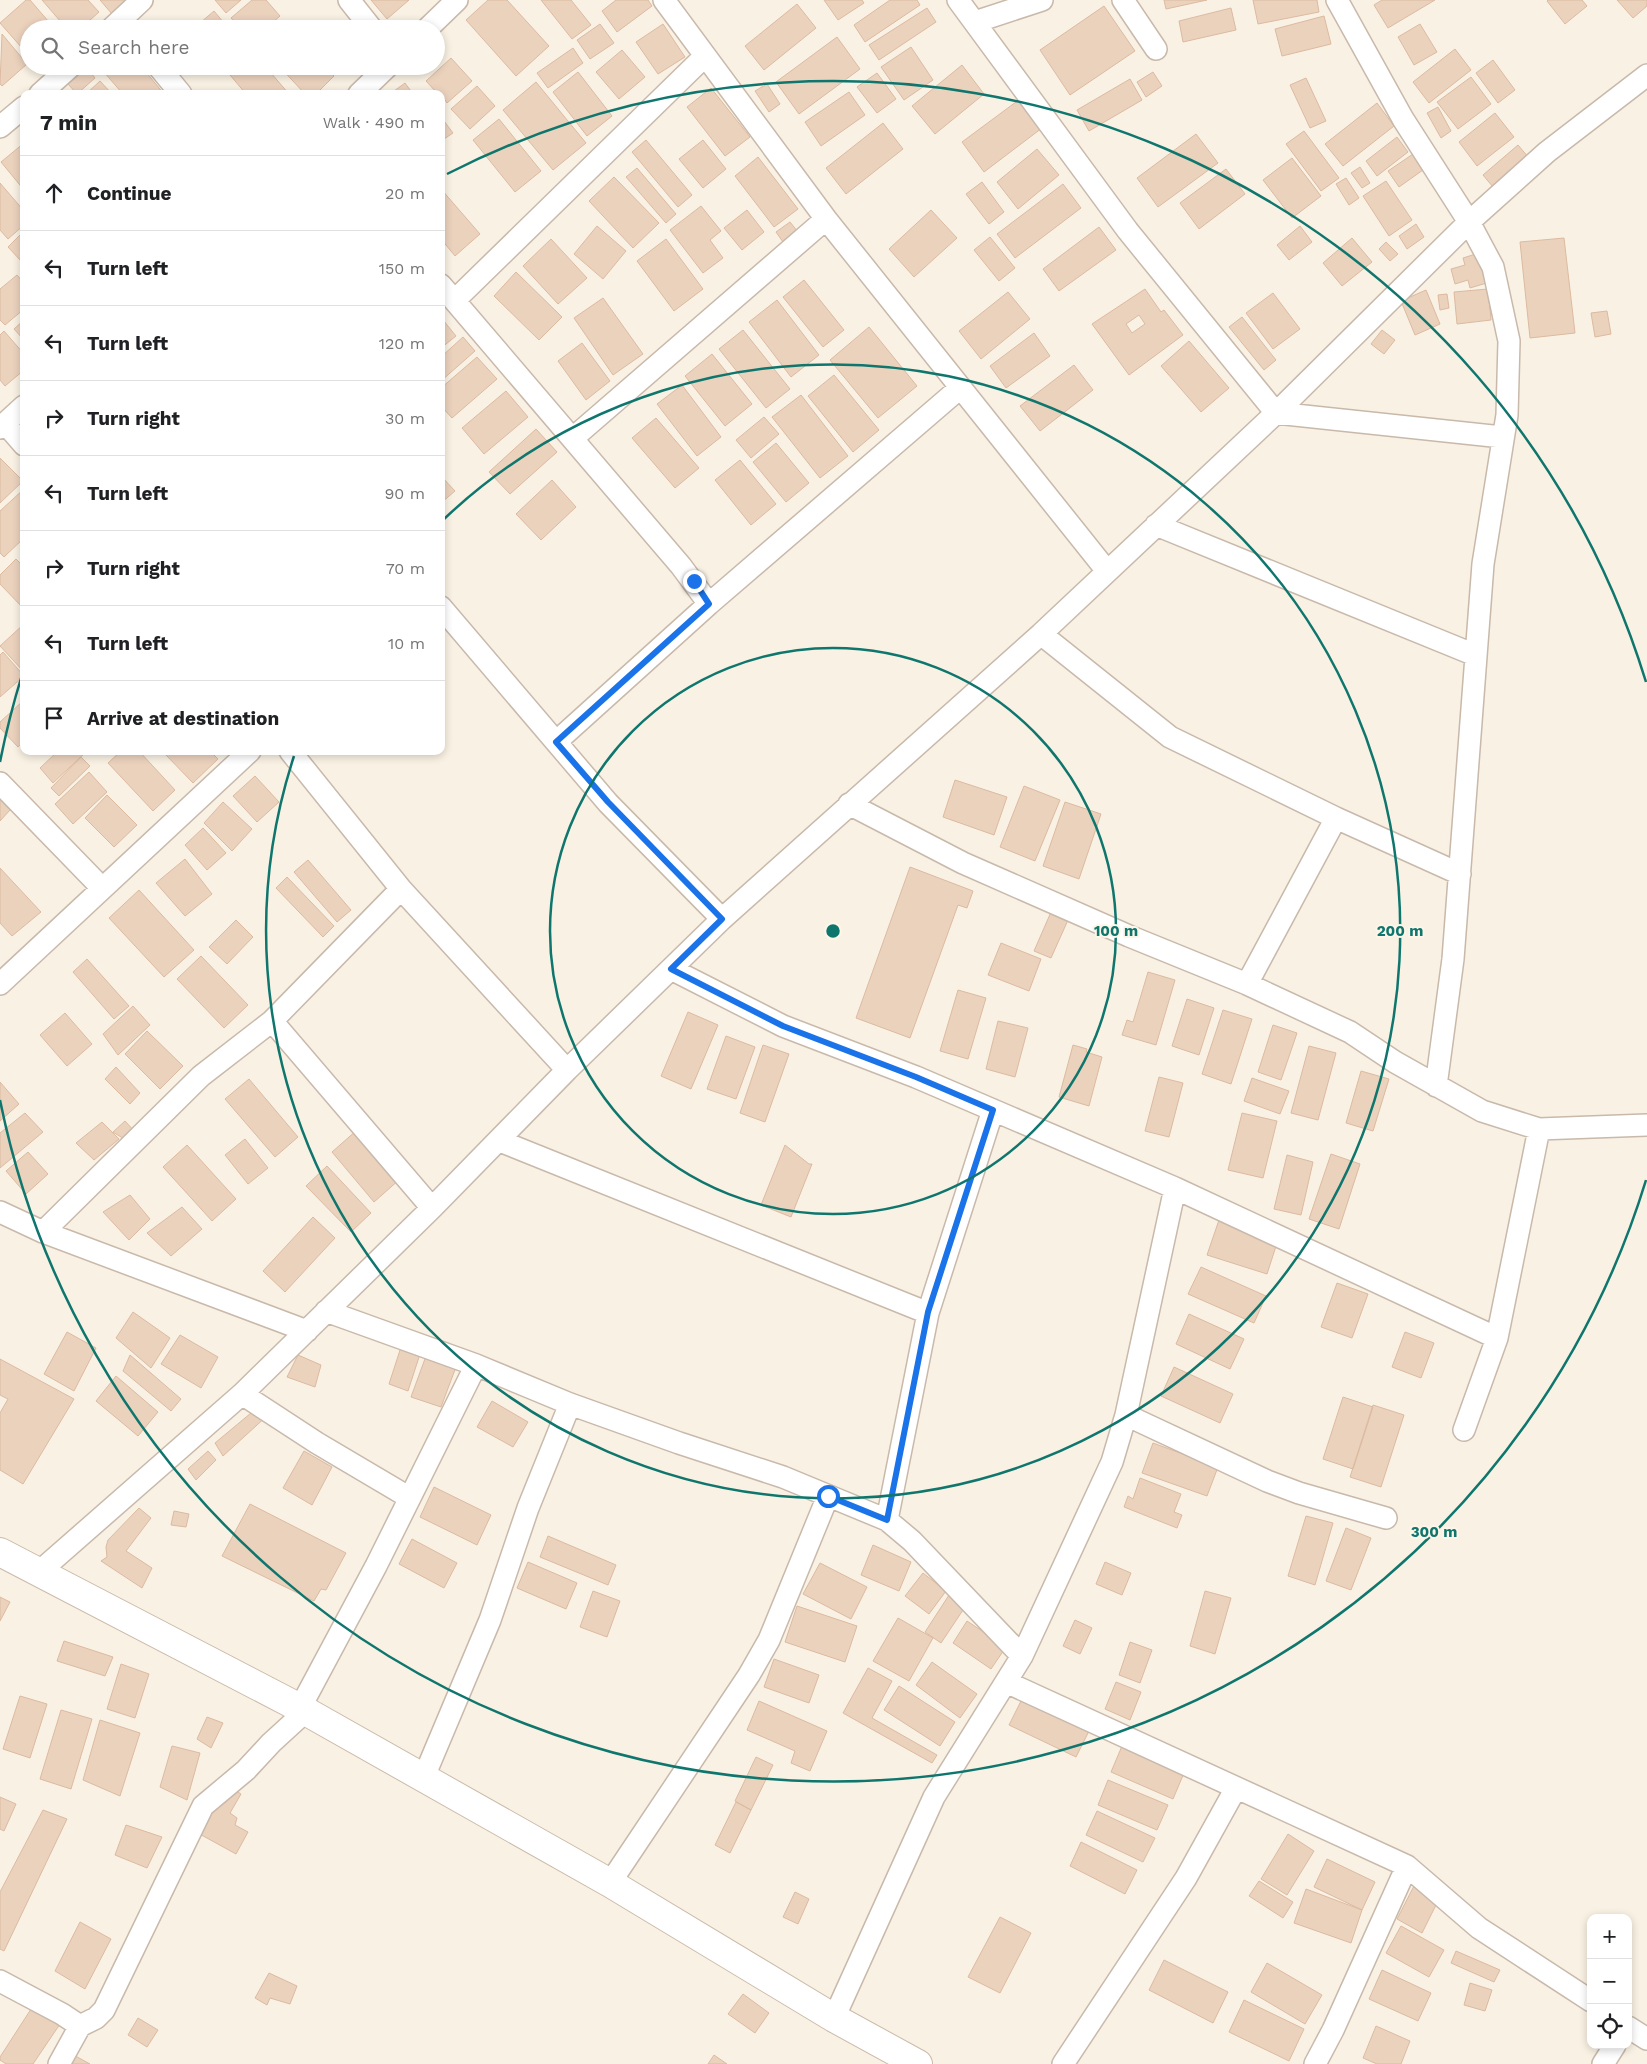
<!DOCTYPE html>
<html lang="en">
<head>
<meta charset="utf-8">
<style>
  :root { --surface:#fff; --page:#f2f2f2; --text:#202124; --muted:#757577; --line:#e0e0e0 }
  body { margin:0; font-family:"Work Sans",sans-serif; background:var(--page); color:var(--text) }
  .controls { position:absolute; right:15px; bottom:15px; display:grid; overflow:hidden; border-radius:10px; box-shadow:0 2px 8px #0003 }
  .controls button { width:45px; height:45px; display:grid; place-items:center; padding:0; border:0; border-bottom:1px solid var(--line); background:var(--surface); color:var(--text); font:25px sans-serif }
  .stop { position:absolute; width:15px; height:15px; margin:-11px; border:4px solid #1a73e8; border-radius:50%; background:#fff }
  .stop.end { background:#1a73e8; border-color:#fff; box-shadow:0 1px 5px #0008 }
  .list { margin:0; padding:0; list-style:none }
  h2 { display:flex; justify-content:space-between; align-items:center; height:65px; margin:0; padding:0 20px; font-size:21px }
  h2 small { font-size:16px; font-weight:400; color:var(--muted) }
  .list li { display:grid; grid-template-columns:32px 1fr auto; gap:15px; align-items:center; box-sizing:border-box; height:75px; padding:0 20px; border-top:1px solid var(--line) }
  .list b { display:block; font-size:19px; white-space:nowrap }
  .list em { font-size:16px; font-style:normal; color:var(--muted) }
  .icon { flex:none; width:28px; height:28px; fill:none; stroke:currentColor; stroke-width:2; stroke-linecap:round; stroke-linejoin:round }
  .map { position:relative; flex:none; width:1647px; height:2064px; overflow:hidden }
  .search { position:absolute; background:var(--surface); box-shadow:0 2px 8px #0003; left:20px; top:20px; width:425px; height:55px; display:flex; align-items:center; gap:12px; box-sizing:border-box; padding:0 18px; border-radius:28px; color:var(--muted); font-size:19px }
  .panel { position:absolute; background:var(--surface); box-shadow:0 2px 8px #0003; left:20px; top:90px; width:425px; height:665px; border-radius:10px }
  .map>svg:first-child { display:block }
</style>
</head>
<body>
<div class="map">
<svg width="1647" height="2064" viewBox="0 0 1647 2064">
  <rect width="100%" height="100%" fill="#f9f1e3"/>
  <path fill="#ebd2bd" stroke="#dcbaa0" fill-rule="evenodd" d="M26 0H30L55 29H29V56L0 23Z
    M42 0H88L99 12 80 29H67Z
    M100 0H127L112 14Z
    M215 0H241L226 13Z
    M252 0H266L280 16 265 29H241L231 18Z
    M371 0H409L387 19Z
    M488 0H507L549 46 516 76 466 20Z
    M541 0H571L591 25 572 39Z
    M616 0H648L652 6 617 32 602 11Z
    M824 0H862L864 3 838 20Z
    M890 0H917L920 5 865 42 854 25Z
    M1164 0H1207L1166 9Z
    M1253 0H1317L1319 12 1258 24Z
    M1382 0H1435L1388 28 1374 5Z
    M1548 0H1582L1587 6 1565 24 1547 1Z
    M1617 0H1647V6L1633 18Z
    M797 4 816 28 764 70 745 46Z
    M1104 6 1135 51 1070 95 1040 50Z
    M927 8 936 22 879 60 869 45Z
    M1231 8 1236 30 1183 42 1179 21Z
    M214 11 229 29H193Z
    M1324 16 1331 44 1282 56 1275 29Z
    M600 24 614 43 590 59 577 40Z
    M663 24 685 57 658 74 636 42Z
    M1420 24 1437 52 1414 65 1398 37Z
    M2 34 27 64 2 86 0 84Z
    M837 37 860 69 799 114 776 82Z
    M911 47 933 80 904 100 881 67Z
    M573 48 583 63 548 88 537 73Z
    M1455 49 1471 70 1429 103 1413 82Z
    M622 50 645 77 619 99 596 72Z
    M451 58 472 81 447 103 441 94H438L426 81Z
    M1493 60 1515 90 1498 103 1476 73Z
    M962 65 984 94 935 134 912 106Z
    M108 66H141L164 94H123L103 71Z
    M198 66H216L206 75Z
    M240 66H265L289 94H246L230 75Z
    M279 66H325L334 76 316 94H305Z
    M87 68 95 78 77 94 68 84Z
    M578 72 612 116 587 136 553 92Z
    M1153 72 1162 86 1146 97 1137 82Z
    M877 73 896 99 877 113 857 87Z
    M1471 77 1491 104 1458 129 1437 102Z
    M1306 78 1326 121 1310 128 1290 85Z
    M1130 79 1142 100 1089 131 1077 110Z
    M100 81 112 94H86Z
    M536 82 586 143 553 170 503 110Z
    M405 83 413 94H390Z
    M767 84 780 104 769 112 755 91Z
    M477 86 495 106 470 129 451 109Z
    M711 88 750 137 725 156 687 107Z
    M849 92 865 115 821 146 805 122Z
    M1024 96 1046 125 984 172 962 142Z
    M1377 103 1394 126 1343 166 1325 144Z
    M1438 107 1451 131 1441 138 1427 113Z
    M1495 113 1514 137 1477 166 1459 142Z
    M441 117 453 133 441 141Z
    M499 119 541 171 515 192 473 140Z
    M883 123 903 149 846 194 826 168Z
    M1304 131 1339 178 1321 191 1286 144Z
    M1196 134 1218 163 1158 207 1137 178Z
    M1397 137 1408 152 1377 176 1366 161Z
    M646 140 692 195 678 207 632 152Z
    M703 140 726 169 703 188 679 159Z
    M24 143V190L1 162Z
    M1518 145 1529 158 1493 187 1483 175Z
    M1037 149 1059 175 1018 209 997 182Z
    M1413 154 1423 170 1399 187 1388 171Z
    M758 157 798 209 774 227 735 176Z
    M1292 158 1321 196 1292 218 1263 180Z
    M1360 167 1370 183 1362 188 1351 173Z
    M637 168 676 214 666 223 626 177Z
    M1226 169 1245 194 1199 229 1180 203Z
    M614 177 659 223 633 248 589 201Z
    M1346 178 1359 198 1349 205 1336 184Z
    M1386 181 1412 220 1389 236 1363 196Z
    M982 182 1004 212 989 224 966 194Z
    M0 183 24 211V225L8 239 0 230Z
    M1063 184 1081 208 1015 258 997 234Z
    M441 189 480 234 455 256 441 239Z
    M701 206 721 231 710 240 723 258 703 273 670 230Z
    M747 210 764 232 742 250 724 228Z
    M931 210 957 238 914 277 889 249Z
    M790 222 798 232 783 242 776 232Z
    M1416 224 1424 237 1407 249 1399 236Z
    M597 226 626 251 603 279 574 254Z
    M1300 226 1312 242 1289 260 1277 245Z
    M1099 227 1116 250 1059 291 1043 269Z
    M24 231V258L21 261 8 247Z
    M990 237 1015 268 999 281 974 250Z
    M1352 238 1372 262 1342 286 1323 263Z
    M1564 238 1575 333 1530 338 1520 242Z
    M551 239 587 278 558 304 523 266Z
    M666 239 703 289 674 311 637 261Z
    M1386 242 1398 254 1390 261 1379 249Z
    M1482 252 1490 282 1470 288 1468 280 1455 284 1451 269 1465 265 1463 258Z
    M516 272 562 317 539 340 494 296Z
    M17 275 24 283V309L5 325 0 320V289Z
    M804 280 844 330 823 347 783 297Z
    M1145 289 1161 312 1164 310 1183 335 1129 375 1092 324ZM1139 315 1145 324 1132 333 1126 324Z
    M1488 289 1491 320 1457 324 1454 292Z
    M1426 290 1440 324 1415 335 1401 301Z
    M1008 292 1030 319 981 359 959 331Z
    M1273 293 1300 329 1273 349 1246 313Z
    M1447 294 1449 308 1440 310 1438 295Z
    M603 298 643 354 613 375 574 318Z
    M777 300 819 355 791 377 749 322Z
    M1607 311 1611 334 1595 337 1591 313Z
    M1242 317 1276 360 1264 370 1229 327Z
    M24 320V340L14 329Z
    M443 320 456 336 441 348V322Z
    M869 327 917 386 878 418 830 360Z
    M743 330 790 389 766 408 719 349Z
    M1382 330 1395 340 1384 354 1371 344Z
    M4 331 24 354V370L5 386 0 380V335Z
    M1034 333 1050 356 1006 388 990 366Z
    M463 337 475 351 441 381V357Z
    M1189 341 1229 388 1201 412 1161 366Z
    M582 343 610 381 586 400 558 361Z
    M712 354 752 404 725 426 685 376Z
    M477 357 497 379 452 418 441 406V388Z
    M1074 365 1093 390 1040 431 1020 406Z
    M834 375 879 430 853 452 808 396Z
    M682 385 721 437 697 456 657 404Z
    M506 391 528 417 484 454 462 428Z
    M801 395 848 456 820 478 772 417Z
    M764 417 779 434 751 458 736 440Z
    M656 418 699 468 675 488 632 438Z
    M536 429 557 452 510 494 489 472Z
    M776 443 809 483 786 502 753 462Z
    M0 458 23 481 0 503Z
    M740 460 776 504 751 525 715 480Z
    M441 476 455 491 441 503Z
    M552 480 576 507 541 540 516 514Z
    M24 489V538L4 557 0 553V511Z
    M16 559 24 567V609L0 584V575Z
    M24 624V672L0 646Z
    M3 652 24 676 0 697V655Z
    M24 700V741L18 747 0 728V722Z
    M58 751H87L53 783 40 768Z
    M121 751H139L175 790 153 811 108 763Z
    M166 751H210L218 759 193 783 164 753Z
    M81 757 90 766 59 796 51 788Z
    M89 772 107 792 73 824 55 804Z
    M255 776 279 802 257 822 233 796Z
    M955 780 1007 797 994 835 943 817Z
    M1024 786 1060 800 1035 861 1000 847Z
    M107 795 137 825 114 847 85 818Z
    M0 799 10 810 0 821Z
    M223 802 252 829 232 851 204 823Z
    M1065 802 1101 814 1079 879 1043 866Z
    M203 828 226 853 207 870 185 845Z
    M185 859 212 894 185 916 156 883Z
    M308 860 351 910 337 922 294 872Z
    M910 867 973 891 967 908 958 905 910 1038 856 1018Z
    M0 868 41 912 12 936 0 923Z
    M287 877 334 926 323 937 276 888Z
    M139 890 194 950 164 977 109 918Z
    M1051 912 1068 920 1051 958 1034 951Z
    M236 920 253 937 227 964 209 947Z
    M1001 943 1041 959 1029 991 988 975Z
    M201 956 248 1005 224 1028 177 979Z
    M87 959 129 1006 114 1019 73 972Z
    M1148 972 1175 980 1156 1045 1122 1035 1127 1020 1133 1022Z
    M958 990 986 998 968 1059 940 1051Z
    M1187 999 1214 1008 1199 1055 1172 1046Z
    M133 1006 150 1025 118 1055 103 1034Z
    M1223 1010 1252 1019 1231 1084 1202 1074Z
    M688 1012 718 1025 691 1089 661 1076Z
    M65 1013 92 1044 67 1066 40 1035Z
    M998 1021 1028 1028 1015 1077 986 1069Z
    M1273 1025 1297 1033 1281 1080 1258 1072Z
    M147 1031 183 1066 160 1089 125 1054Z
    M726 1036 755 1047 736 1099 707 1089Z
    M763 1045 789 1054 765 1122 740 1113Z
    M1073 1045 1087 1049 1086 1052 1102 1057 1089 1106 1059 1097Z
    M1309 1046 1336 1053 1318 1120 1291 1113Z
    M116 1067 140 1093 130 1104 105 1079Z
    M1361 1071 1389 1079 1373 1131 1346 1123Z
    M1159 1077 1183 1083 1169 1137 1145 1131Z
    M1252 1078 1289 1091 1280 1114 1244 1101Z
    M249 1079 298 1137 275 1157 225 1099Z
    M0 1082 19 1104 0 1121Z
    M25 1113 43 1132 0 1168V1133Z
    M1242 1113 1277 1121 1263 1178 1228 1170Z
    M125 1121 136 1133 129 1142 113 1132Z
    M102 1122 119 1139 94 1160 76 1143Z
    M357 1130 400 1179 374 1202 332 1152Z
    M245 1139 268 1168 248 1184 225 1155Z
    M187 1145 236 1199 212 1221 163 1167Z
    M785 1145 809 1164H812L791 1217 761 1205Z
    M28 1152 48 1174 26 1194 6 1171Z
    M1331 1154 1360 1164 1339 1229 1309 1219Z
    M1287 1155 1313 1162 1301 1215 1274 1209Z
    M327 1166 371 1213 351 1232 306 1186Z
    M130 1195 150 1219 129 1240 103 1212Z
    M182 1207 202 1229 171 1256 147 1233Z
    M313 1217 335 1238 285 1292 263 1271Z
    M1219 1220 1278 1240 1267 1274 1207 1255Z
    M1201 1267 1266 1296 1254 1323 1188 1294Z
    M1337 1283 1368 1294 1352 1338 1321 1327Z
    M133 1312 170 1338 151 1368 116 1338Z
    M1189 1314 1244 1339 1230 1369 1176 1344Z
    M67 1332 96 1348 74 1391 44 1374Z
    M1405 1332 1434 1343 1421 1378 1392 1367Z
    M180 1335 218 1357 201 1388 161 1364Z
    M401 1347 420 1354 408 1391 389 1384Z
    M130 1355 181 1399 171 1411 123 1371Z
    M298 1355 321 1365 315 1387 287 1377Z
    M426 1356 456 1367 441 1407 411 1397Z
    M0 1359 74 1399 23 1484 0 1470V1413L8 1399 0 1395Z
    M1174 1367 1233 1394 1220 1423 1161 1396Z
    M116 1376 158 1412 138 1436 96 1401Z
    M1343 1397 1373 1407 1353 1469 1323 1459Z
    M492 1401 528 1422 513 1447 477 1427Z
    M1373 1405 1404 1415 1381 1487 1350 1477Z
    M257 1408 268 1415 223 1456 215 1443Z
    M1153 1443 1218 1467 1207 1496 1142 1473Z
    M208 1451 216 1460 196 1480 188 1469Z
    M304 1451 332 1467 312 1505 283 1488Z
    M1140 1478 1181 1494 1174 1512 1182 1515 1177 1528 1124 1507 1128 1496 1133 1499Z
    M434 1487 491 1515 477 1545 420 1517Z
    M250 1504 346 1553 326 1590 321 1589 314 1601 222 1556Z
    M139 1508 151 1518 126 1551 152 1568 142 1588 101 1561 107 1557 106 1547 108 1540Z
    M174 1511 189 1514 186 1527 171 1525Z
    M1306 1516 1333 1523 1315 1585 1288 1576Z
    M1346 1528 1371 1538 1351 1590 1326 1581Z
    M548 1536 616 1565 608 1585 540 1557Z
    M412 1539 457 1563 444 1588 399 1564Z
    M873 1545 911 1562 899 1591 861 1575Z
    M528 1562 577 1583 566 1609 517 1588Z
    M1105 1562 1131 1573 1122 1595 1096 1584Z
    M820 1563 867 1587 851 1619 803 1594Z
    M923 1573 946 1591 929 1614 905 1596Z
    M593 1591 620 1601 607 1637 580 1627Z
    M1205 1591 1231 1598 1215 1654 1190 1646Z
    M951 1592 967 1604 941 1643 925 1632Z
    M0 1597 10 1602 0 1621Z
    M797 1606 857 1626 845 1662 785 1642Z
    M898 1618 933 1638 909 1681 873 1661Z
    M1075 1620 1092 1628 1080 1654 1063 1646Z
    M967 1621 1006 1647 991 1669 953 1643Z
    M64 1641 113 1657 105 1676 57 1661Z
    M1130 1642 1152 1650 1140 1683 1119 1675Z
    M774 1659 819 1675 809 1703 764 1687Z
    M932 1662 977 1694 960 1718 916 1685Z
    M121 1664 149 1674 135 1718 107 1709Z
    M868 1668 892 1681 872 1718 937 1755 932 1763 843 1713Z
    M1116 1682 1141 1692 1130 1720 1105 1709Z
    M899 1686 955 1722 940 1746 884 1710Z
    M20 1696 47 1704 30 1758 3 1749Z
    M1023 1697 1090 1729 1076 1757 1009 1725Z
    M759 1701 827 1731 810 1771 791 1763 795 1751 747 1730Z
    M61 1710 92 1719 71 1789 40 1779Z
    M207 1717 223 1723 211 1748 197 1739Z
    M100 1720 140 1733 120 1796 83 1780Z
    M172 1746 200 1753 187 1800 160 1787Z
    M1122 1746 1184 1773 1173 1799 1111 1772Z
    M756 1757 773 1765 751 1810 735 1801Z
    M1108 1780 1168 1805 1157 1830 1098 1805Z
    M227 1785 241 1794 230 1813 237 1818 235 1825 248 1832 236 1854 196 1832Z
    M0 1797 16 1804 4 1831 0 1829Z
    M736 1802 751 1810 730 1853 715 1845Z
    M43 1810 67 1819 4 1951 0 1949V1892Z
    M1097 1811 1155 1838 1143 1862 1086 1835Z
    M126 1825 162 1837 147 1868 115 1855Z
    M1288 1834 1314 1851 1287 1895 1261 1879Z
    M1081 1842 1137 1870 1125 1894 1070 1866Z
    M1327 1859 1375 1882 1362 1910 1314 1887Z
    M1259 1881 1293 1902 1283 1918 1249 1896Z
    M1415 1884 1440 1897 1422 1933 1397 1919Z
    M1306 1889 1362 1910 1351 1943 1294 1923Z
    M795 1892 809 1899 798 1924 783 1917Z
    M1000 1917 1031 1933 1000 1993 968 1977Z
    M80 1922 111 1939 85 1989 55 1971Z
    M1401 1926 1444 1950 1429 1977 1386 1953Z
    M1456 1951 1500 1970 1494 1982 1451 1963Z
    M1164 1960 1228 1992 1213 2023 1149 1990Z
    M1267 1963 1322 1995 1305 2024 1251 1992Z
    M1382 1970 1431 1993 1418 2021 1369 1999Z
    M269 1973 297 1986 290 2004 270 1998 267 2005 255 1998Z
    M1470 1983 1492 1990 1485 2011 1464 2005Z
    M743 1994 769 2013 755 2033 728 2014Z
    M1244 2000 1304 2029 1289 2061 1229 2032Z
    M33 2006 60 2024 33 2064H6L0 2060V2057Z
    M138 2018 158 2030 147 2047 128 2035Z
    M1376 2026 1410 2041 1401 2064H1377L1363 2058Z
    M70 2053 90 2064H65Z
    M714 2055 727 2064H708Z"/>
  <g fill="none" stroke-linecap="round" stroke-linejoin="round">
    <defs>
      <path id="street" d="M349 0 372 29
        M664 0 826 219 1107 571
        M958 0 1128 231 1276 413 1502 437
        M1123 0 1156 49
        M1337 0 1403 119 1469 222 1493 267 1509 341 1507 415 1483 564 1453 959 1436 1086
        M975 22 1042 0
        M111 29 142 0
        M427 29 457 0
        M158 66 181 94
        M40 94 71 66
        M359 94 388 66
        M0 127 24 107
        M441 285 681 566 709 604
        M455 300 705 56
        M5 423 24 445
        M0 428 24 406
        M573 438 826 219
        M1156 525 1475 655
        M441 607 608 803 722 919
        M1041 634 1170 737 1336 818 1460 874
        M556 742 709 604 960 388
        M290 751 401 889 567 1070
        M0 783 101 887
        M849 804 963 863 1129 936 1247 984 1350 1032 1395 1062 1482 1111 1539 1129 1647 1125
        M671 969 783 1026 916 1077 1175 1188 1497 1338
        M0 984 250 751
        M1247 984 1336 818
        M272 1021 432 1208
        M500 1141 928 1313
        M0 1212 43 1232 307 1331
        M43 1232 201 1076 272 1021 401 889
        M326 1311 476 1365 570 1404 679 1443 783 1477 887 1520 912 1541 1022 1656
        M242 1394 317 1443 410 1498
        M1126 1415 1267 1481 1299 1493 1386 1518
        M1464 1430 1497 1338 1539 1129
        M887 1520 928 1313 993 1110
        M39 1572 242 1394 432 1208 567 1070 722 919 1041 634 1276 413 1469 222 1547 152 1647 75
        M1006 1682 1407 1866 1479 1928 1591 2001
        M300 1708 376 1566 476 1365
        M423 1779 490 1620 528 1508 570 1404
        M610 1883 749 1675 769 1640 828 1496
        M0 1981 62 2014 80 2026
        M834 2018 934 1797 1022 1656 1112 1462 1126 1415 1175 1188
        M1628 2027 1647 2039
        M59 2064 80 2026 96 2018 104 2010 203 1806 246 1770 271 1743 306 1711
        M1063 2064 1186 1878 1236 1788
        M1315 2064 1333 2030 1407 1866
        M1603 2064 1615 2045"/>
      <path id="secondary" d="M0 1552 300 1708 610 1883 834 2018 918 2064"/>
    </defs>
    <use href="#street" stroke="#c8b9ab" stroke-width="24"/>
    <use href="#secondary" stroke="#cbbaa9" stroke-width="30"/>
    <use href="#street" stroke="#fff" stroke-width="21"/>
    <use href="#secondary" stroke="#fff" stroke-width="28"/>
  </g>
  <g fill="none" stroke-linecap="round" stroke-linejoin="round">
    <path stroke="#1a73e8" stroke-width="6" d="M694 581 709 604 556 742 608 802 722 919 671 969 783 1026 916 1077 993 1110 928 1312 887 1520 828 1496"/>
  </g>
  <g fill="none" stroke="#0f766e" stroke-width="2.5">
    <circle cx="833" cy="931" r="283"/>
    <path d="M443 520A567 567 0 1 1 294 756"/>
    <path d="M1646 1180A850 850 0 0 1 0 1100M0 762A850 850 0 0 1 22 675M447 174A850 850 0 0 1 1646 682"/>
  </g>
  <circle cx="833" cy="931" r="8" fill="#0f766e" stroke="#fdf5e8" stroke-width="2.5"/>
  <g font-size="15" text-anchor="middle" font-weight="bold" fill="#0f766e" stroke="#fdf5e8" stroke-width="4" stroke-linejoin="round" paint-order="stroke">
    <text x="1116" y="936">100 m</text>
    <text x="1400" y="936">200 m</text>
    <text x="1434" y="1537">300 m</text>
  </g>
</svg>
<div class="controls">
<button>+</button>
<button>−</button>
<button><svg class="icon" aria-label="locate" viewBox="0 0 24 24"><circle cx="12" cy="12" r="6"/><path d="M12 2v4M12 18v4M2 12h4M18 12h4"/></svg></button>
</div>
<div class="stop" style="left:828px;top:1496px"></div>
<div class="stop end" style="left:694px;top:581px"></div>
<div class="search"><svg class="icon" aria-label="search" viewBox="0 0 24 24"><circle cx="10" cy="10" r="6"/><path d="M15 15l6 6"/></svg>Search here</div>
<section class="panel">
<h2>7 min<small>Walk · 490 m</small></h2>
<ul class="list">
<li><svg class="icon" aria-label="ahead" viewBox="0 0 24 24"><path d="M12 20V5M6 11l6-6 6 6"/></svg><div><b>Continue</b></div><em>20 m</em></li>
<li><svg class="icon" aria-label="left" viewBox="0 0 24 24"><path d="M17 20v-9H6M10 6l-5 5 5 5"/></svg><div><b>Turn left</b></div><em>150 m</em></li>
<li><svg class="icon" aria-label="left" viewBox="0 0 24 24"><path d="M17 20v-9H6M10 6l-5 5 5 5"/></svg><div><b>Turn left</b></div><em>120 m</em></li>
<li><svg class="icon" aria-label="right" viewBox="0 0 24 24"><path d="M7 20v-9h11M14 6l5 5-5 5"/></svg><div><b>Turn right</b></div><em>30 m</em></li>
<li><svg class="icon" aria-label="left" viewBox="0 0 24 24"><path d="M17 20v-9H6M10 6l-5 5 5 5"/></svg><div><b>Turn left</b></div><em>90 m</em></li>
<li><svg class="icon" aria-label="right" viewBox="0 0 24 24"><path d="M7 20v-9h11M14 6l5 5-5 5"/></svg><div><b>Turn right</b></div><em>70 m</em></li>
<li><svg class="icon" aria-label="left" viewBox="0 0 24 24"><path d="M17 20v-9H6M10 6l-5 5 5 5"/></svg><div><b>Turn left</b></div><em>10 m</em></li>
<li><svg class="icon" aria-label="arrive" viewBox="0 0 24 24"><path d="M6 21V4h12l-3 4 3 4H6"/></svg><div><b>Arrive at destination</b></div></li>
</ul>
</section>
</div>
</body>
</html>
